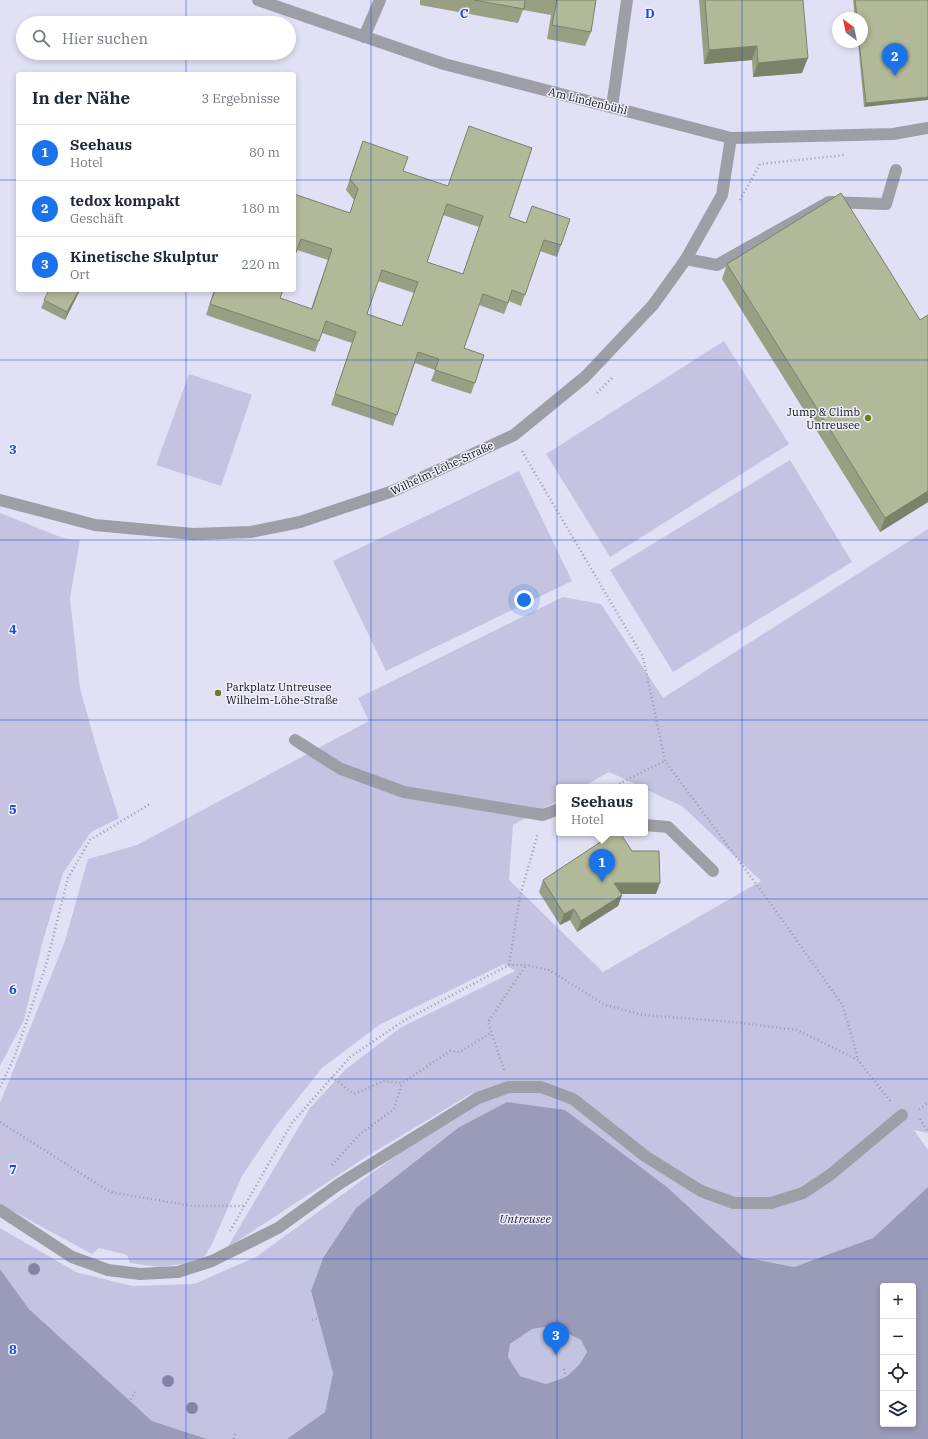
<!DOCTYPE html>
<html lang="de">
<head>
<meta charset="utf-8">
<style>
  :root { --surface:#fff; --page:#f2f2f3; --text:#1f2937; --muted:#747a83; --line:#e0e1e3; --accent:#1a73e8 }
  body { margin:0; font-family:"IBM Plex Serif",serif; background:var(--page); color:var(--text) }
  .controls { position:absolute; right:12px; bottom:12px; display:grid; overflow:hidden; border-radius:4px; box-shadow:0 2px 6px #0003 }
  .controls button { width:36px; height:36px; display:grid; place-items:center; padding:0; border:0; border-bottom:1px solid var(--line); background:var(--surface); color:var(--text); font:20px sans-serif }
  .compass { position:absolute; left:832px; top:12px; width:36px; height:36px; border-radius:50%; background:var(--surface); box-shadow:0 2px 6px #0003; rotate:327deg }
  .you { position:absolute; left:524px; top:600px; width:14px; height:14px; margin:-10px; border:3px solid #fff; border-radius:50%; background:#1a73e8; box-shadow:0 0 0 6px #1a73e833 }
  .badge { display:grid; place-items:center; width:26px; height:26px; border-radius:50%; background:var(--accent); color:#fff; font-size:13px; font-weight:700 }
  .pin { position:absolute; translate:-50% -33px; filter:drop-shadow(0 1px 2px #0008) }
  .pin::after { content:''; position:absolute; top:21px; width:14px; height:12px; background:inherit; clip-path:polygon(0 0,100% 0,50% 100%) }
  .popup { position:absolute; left:556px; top:784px; width:92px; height:52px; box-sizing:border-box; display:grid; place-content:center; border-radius:4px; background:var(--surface); filter:drop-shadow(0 1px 3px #0005); font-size:13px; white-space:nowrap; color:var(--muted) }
  .popup b { font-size:15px; color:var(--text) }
  .popup::after { content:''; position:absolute; left:50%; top:100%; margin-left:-8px; border:8px solid transparent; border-top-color:var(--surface) }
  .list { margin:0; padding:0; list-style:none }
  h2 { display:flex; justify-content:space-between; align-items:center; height:52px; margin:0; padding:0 16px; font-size:17px }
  h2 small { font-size:13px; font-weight:400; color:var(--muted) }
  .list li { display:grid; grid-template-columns:26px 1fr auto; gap:12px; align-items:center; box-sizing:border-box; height:56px; padding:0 16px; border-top:1px solid var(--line) }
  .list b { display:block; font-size:15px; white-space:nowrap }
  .list p { margin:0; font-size:13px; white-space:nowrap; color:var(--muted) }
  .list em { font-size:13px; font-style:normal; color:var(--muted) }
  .icon { flex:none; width:22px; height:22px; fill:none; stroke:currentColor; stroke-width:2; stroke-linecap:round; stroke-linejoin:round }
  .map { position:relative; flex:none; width:928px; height:1439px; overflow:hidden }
  .search { position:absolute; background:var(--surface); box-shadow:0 2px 6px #0003; left:16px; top:16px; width:280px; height:44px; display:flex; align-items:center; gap:10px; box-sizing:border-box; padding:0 14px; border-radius:22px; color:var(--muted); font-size:15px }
  .panel { position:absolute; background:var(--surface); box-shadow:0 2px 6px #0003; left:16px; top:72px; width:280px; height:220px; border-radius:4px }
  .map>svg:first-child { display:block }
</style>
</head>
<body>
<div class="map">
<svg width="928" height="1439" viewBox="0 0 928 1439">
  <rect width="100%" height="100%" fill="#e1e1f6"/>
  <path fill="#c4c4e2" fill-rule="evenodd" d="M724 341 789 444 610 557 546 454Z
    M189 374 252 395 221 486 156 465Z
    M790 460 852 562 673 672 610 570Z
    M519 471 572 581 386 671 333 561Z
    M0 513 63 538 80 540 70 598 80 688 98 753 119 818 91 832 63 873 42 944 24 1020 0 1066Z
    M928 529V1133L914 1130 928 1150V1187L873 1238 794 1267 743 1257 667 1187 565 1110 356 1208 323 1258 311 1291 333 1373 325 1412 287 1439H207L152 1421 29 1309 0 1269V1228L76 1272 132 1286 194 1284 256 1257 401 1152 474 1092 369 1155 227 1248 310 1108 346 1069 400 1028 515 971 504 964 379 1025 322 1068 275 1127 242 1176 212 1244 205 1256 192 1263 159 1267 130 1263 127 1255 99 1248 92 1254 0 1204V1103L65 941 88 859 137 845 369 721 358 698 563 597 601 604 663 698ZM609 772 642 787H645V789L682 806 761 881 603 972 509 880 513 825 559 800V787H582Z
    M552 1326 581 1340 587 1352 579 1365 566 1377 546 1384 520 1376 508 1357 510 1344 532 1329Z"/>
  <path fill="#9a9ab9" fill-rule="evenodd" d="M507 1102 565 1110 667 1187 743 1257 794 1267 873 1238 928 1187V1439H287L325 1412 333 1373 311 1291 323 1258 356 1208 458 1128ZM883 1286H913V1424H883ZM552 1326 581 1340 587 1352 579 1365 566 1377 546 1384 520 1376 508 1357 510 1344 532 1329Z
    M0 1269 29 1309 152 1421 207 1439H0Z"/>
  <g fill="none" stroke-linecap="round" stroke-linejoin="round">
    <path stroke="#9999a9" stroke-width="2.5" stroke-dasharray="1 3" stroke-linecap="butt" d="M740 200 760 164 846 155
      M597 393 613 377
      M522 451 643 657 665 761 771 904 843 1006 858 1059
      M612 787 665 761
      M509 965 520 896 538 833
      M504 1070 488 1022 526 965
      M332 1077 354 1094 384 1081 402 1083 450 1051 460 1052 491 1033
      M0 1087 14 1058 46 965 68 878 90 840 150 804
      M919 1109 928 1103
      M920 1119 928 1132
      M0 1122 110 1192 192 1206H244
      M332 1165 359 1135 394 1109 402 1083
      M230 1231 292 1123 350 1057 405 1020 509 965H526L549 970 605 1005 643 1015 733 1022 797 1030 858 1060 891 1102
      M312 1320 338 1312
      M564 1369 568 1386
      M122 1413 135 1392
      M234 1439 235 1433"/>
    <path stroke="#9e9ea7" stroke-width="12" d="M364 37 380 0
      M612 107 627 0
      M686 259 717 265 829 202 886 204 896 170
      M295 740 341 769 404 792 543 815 559 809
      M645 825 668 827 713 871
      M0 1210 72 1257 108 1270 140 1274 178 1272 212 1261 278 1228 339 1184 478 1098 509 1087H541L573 1099 645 1156 701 1191 734 1203H771L803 1193 830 1175 902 1115"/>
    <path stroke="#9e9ea7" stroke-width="12" d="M258 0 444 64 731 138 893 134 928 128
      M0 500 95 525 193 534 251 532 300 522 393 491 514 435 585 377 653 305 686 259 722 195 731 138"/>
  </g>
  <g fill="#8684a6">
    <circle cx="34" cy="1269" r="6"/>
    <circle cx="168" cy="1381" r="6"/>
    <circle cx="192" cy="1408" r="6"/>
  </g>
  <path fill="#989f83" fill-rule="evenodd" d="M420 0H596L591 32 585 46 547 39 551 15 523 10 518 23 420 5Z
    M699 0H803L802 73 753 77 752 60 704 64Z
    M853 0H928L864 107 858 42H862V18H855Z
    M363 141 403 171 509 217 526 223 570 219 557 257 540 251 521 306 509 301 504 314 479 305 464 348 484 355 471 394 431 381 435 370 415 363 393 426 331 405 352 343 322 333 315 352 206 315 214 290 280 298 311 309 328 260 297 250 294 194 350 213 354 200 346 190ZM443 215 479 227 463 274 427 262ZM378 281 414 293 402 326 367 314Z
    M727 264 920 320 928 502 880 532 722 279Z
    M44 290H80L65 320 41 308 48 292Z
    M543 880 656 894H621L622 895 618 906 577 932 570 920 560 925 539 892Z"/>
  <path fill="#7c826a" d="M757 46 752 60 704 64 709 50Z
    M808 58 802 73 753 77 758 63Z
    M928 97V100L864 107 866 103Z
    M79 290H80L65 320 67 312Z
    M928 491V502L880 532 885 518Z
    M614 883H660L656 894H610Z
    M622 895 618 906 577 932 581 921Z
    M574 909 570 920 560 925 564 914Z"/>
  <path fill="#b1b998" stroke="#7c826a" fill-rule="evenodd" d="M474 0H525L524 9Z
    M555 0H596L591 32 552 25 557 0Z
    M705 0H803L808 58 758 63 757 46 709 50Z
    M855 0H928V97L866 103 859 42H862V18H857Z
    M469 126 532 148 509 217 526 223 532 206 570 219 561 245 544 240 525 295 512 290 508 303 483 294 464 348 484 355 475 383 435 370 439 359 418 352 397 415 335 394 356 332 326 321 319 341 210 304 215 290H283L280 298 312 309 332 249 301 239 294 258V194L350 213 358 189 350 179 363 141 408 157 403 171 448 186ZM447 204 483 216 463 274 427 262ZM382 270 418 282 402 326 367 314Z
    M841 193 920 320 928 315V491L885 518 727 264Z
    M49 290H79L67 312 44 300Z
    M614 833H620L632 851H659L660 883H614L622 895 581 921 574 909 564 914 543 880Z"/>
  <path fill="none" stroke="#1d4ed8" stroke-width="1" stroke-opacity="0.55" d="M186 0V23M371 0V1439M557 0V1439M742 0V1439M186 53V74M0 180H18M294 180H928M186 290V1439M0 360H928M0 540H928M0 720H928M0 899H928M0 1079H928M0 1259H928"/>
  <g fill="#6d7b28" stroke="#efeffc" stroke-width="1.5">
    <circle cx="868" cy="418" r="4"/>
    <circle cx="218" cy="693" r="4"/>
  </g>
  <g text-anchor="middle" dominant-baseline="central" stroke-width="3" stroke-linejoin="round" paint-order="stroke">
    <g font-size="11" fill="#111118" stroke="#efeffc">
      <text transform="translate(588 101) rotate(14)">Am Lindenbühl</text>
      <text transform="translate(442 468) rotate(-25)">Wilhelm-Löhe-Straße</text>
    </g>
    <g font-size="11" fill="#111118" stroke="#efeffc" text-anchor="end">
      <text x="860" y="412">Jump &amp; Climb<tspan x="860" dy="13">Untreusee</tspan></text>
      <text x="226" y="687" text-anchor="start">Parkplatz Untreusee<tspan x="226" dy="13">Wilhelm-Löhe-Straße</tspan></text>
    </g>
    <g font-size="12" font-style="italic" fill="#27224d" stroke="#efeffc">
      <text x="525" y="1218">Untreusee</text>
    </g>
  </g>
  <g font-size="13" text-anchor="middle" font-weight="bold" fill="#1d4ed8" stroke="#efeffc" stroke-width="3" stroke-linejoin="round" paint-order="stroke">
    <text x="464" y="18">C</text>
    <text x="650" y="18">D</text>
    <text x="13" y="454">3</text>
    <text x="13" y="634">4</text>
    <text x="13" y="814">5</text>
    <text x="13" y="994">6</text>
    <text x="13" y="1174">7</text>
    <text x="13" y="1354">8</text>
  </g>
</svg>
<div class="controls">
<button>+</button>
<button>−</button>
<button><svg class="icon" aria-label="locate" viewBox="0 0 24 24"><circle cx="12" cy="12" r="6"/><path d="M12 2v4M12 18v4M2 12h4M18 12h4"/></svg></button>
<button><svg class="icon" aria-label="layers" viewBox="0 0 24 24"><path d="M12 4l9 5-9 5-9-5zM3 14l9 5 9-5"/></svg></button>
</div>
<svg class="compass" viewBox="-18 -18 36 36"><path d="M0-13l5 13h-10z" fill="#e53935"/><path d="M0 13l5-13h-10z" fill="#747a83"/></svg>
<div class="you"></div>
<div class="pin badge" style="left:602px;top:882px">1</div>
<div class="popup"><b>Seehaus</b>Hotel</div>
<div class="pin badge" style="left:895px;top:76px">2</div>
<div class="pin badge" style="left:556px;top:1355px">3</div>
<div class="search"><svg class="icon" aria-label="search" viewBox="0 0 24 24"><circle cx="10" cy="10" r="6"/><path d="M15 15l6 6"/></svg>Hier suchen</div>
<section class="panel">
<h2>In der Nähe<small>3 Ergebnisse</small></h2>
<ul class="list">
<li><span class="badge">1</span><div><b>Seehaus</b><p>Hotel</p></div><em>80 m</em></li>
<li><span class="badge">2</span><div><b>tedox kompakt</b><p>Geschäft</p></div><em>180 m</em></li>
<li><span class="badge">3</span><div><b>Kinetische Skulptur</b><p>Ort</p></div><em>220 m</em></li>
</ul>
</section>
</div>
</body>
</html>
